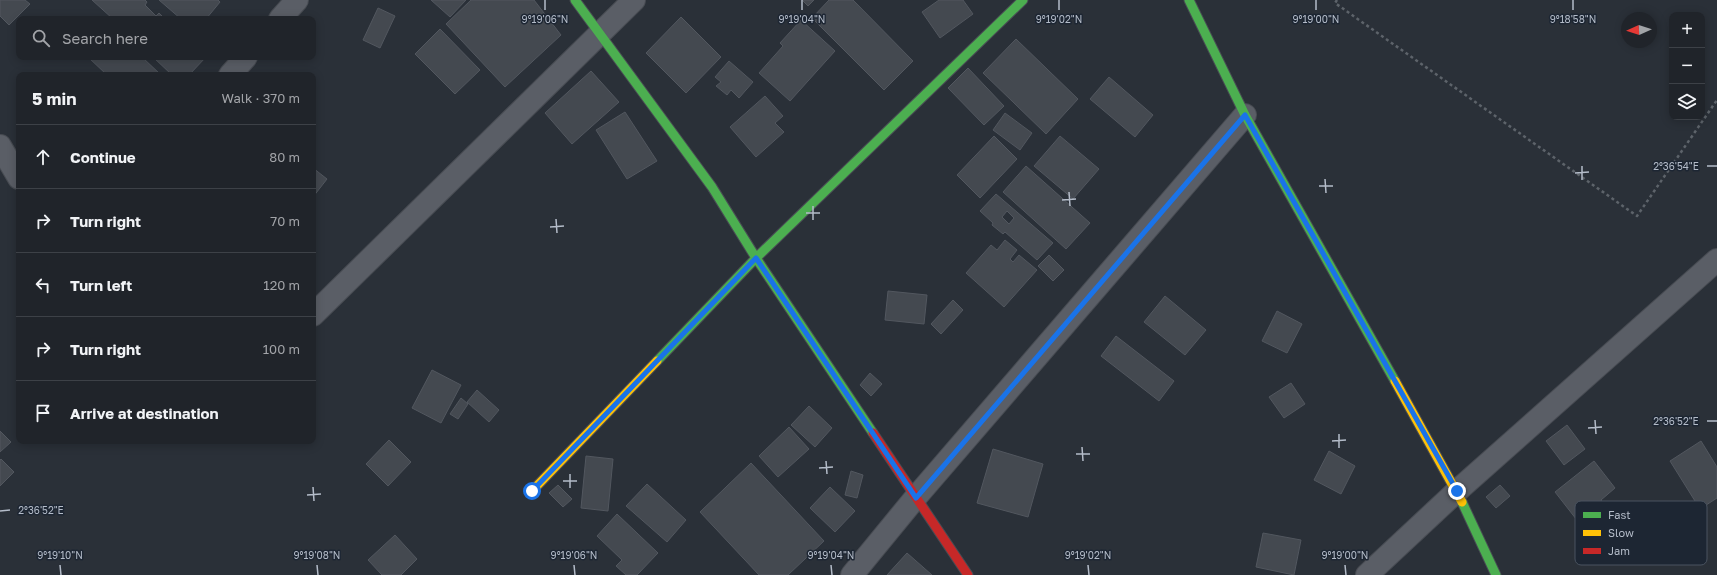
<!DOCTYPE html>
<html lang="en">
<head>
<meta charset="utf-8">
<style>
  :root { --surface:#20242a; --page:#282c32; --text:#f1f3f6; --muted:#a2a4a8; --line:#3d4147 }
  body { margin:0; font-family:"Golos Text",sans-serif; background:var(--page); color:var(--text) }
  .controls { position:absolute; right:12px; top:12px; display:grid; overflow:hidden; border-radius:8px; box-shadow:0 2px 10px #0003 }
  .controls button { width:36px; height:36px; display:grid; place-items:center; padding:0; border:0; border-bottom:1px solid var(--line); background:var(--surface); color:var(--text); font:20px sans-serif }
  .compass { position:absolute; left:1621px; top:12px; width:36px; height:36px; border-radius:50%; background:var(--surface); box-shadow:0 2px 10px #0003; rotate:267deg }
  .stop { position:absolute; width:12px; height:12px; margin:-9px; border:3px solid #1a73e8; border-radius:50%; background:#fff }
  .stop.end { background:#1a73e8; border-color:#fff; box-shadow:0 1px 4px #0008 }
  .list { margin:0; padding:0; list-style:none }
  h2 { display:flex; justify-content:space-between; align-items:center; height:52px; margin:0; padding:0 16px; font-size:17px }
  h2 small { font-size:13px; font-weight:400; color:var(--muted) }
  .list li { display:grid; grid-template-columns:26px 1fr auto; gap:12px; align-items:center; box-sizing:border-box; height:64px; padding:0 16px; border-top:1px solid var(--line) }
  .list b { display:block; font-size:15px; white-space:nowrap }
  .list em { font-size:13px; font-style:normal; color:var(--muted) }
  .icon { flex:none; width:22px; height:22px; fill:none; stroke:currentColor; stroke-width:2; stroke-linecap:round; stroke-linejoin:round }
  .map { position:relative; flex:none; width:1717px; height:575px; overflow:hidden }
  .search { position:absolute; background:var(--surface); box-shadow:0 2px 10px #0003; left:16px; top:16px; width:300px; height:44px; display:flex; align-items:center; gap:10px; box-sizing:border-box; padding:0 14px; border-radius:8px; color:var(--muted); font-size:15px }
  .panel { position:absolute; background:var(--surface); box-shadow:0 2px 10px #0003; left:16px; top:72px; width:300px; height:372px; border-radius:8px }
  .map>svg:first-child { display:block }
</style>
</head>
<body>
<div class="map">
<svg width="1717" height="575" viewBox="0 0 1717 575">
  <rect width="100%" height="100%" fill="#2a3038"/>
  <path fill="#444950" stroke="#52575f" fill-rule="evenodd" d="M0 0H25L30 4 9 25 0 16Z
    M92 0H145L147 2 145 5 156 16 159 13 165 19H113Z
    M159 0H218L220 2 206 19H181Z
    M431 0H466L450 17Z
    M471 0H534L561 35 505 87 446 24Z
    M802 0H814L808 6Z
    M829 0H853L913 61 884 90 812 18Z
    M939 0H963L973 14 940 38 922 12Z
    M378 8 395 16 380 48 363 40Z
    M681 17 721 57 686 93 646 53Z
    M801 20 835 51 790 101 759 73 783 46 780 43Z
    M440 29 480 70 455 94 415 54Z
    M1016 39 1078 99 1046 134 983 73Z
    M88 57H142L161 75H107Z
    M153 57H206L189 75H172Z
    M729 61 753 82 739 98 731 90 727 95 716 86 721 82 715 77Z
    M968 68 1004 106 984 125 948 88Z
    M591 71 619 102 572 144 545 113Z
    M1109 77 1153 115 1135 137 1090 99Z
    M765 96 783 116 775 123 784 132 756 157 730 127Z
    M625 112 657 161 627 179 596 130Z
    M1005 113 1032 133 1020 150 993 130Z
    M994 136 1017 159 980 198 957 175Z
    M1060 136 1099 169 1073 199 1034 166Z
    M1026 166 1090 223 1066 249 1003 192Z
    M313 168 327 179 313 197Z
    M996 194 1053 243 1037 260 1005 232 1003 234 992 225 993 223 980 211ZM1007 211 1014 218 1009 224 1002 217Z
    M1005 240 1017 250 1010 259 1013 262 1019 255 1037 270 1004 307 966 273 991 245 997 250Z
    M1049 255 1064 270 1053 281 1038 266Z
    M888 291 927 295 924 324 885 320Z
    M1165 296 1206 330 1185 355 1144 322Z
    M953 300 963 310 941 334 931 324Z
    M1277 311 1302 324 1287 353 1262 341Z
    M1116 336 1174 381 1159 401 1101 356Z
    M432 370 461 385 441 423 412 408Z
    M870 373 882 384 871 396 860 385Z
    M1291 383 1305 404 1284 418 1269 397Z
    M477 390 499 410 489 422 467 402Z
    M461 398 468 404 458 419 450 414Z
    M809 406 832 428 815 447 791 425Z
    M1567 425 1585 449 1564 465 1546 441Z
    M789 427 809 449 778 477 759 456Z
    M0 431 11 442 0 452Z
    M389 440 411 462 388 486 366 464Z
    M1701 441 1717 467V498L1700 509 1670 461Z
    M993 449 1043 464 1028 517 977 503Z
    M1329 451 1355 466 1341 494 1314 480Z
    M586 456 613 459 608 511 581 508Z
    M1 459 14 472 0 486V460Z
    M1594 461 1615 488 1601 500 1604 505 1580 524 1555 492Z
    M751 463 824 541 788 575H759L700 512Z
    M851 471 863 475 857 498 845 495Z
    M647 484 686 520 667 542 626 506Z
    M558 485 572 499 563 507 549 493Z
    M1500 485 1510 496 1496 508 1486 497Z
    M830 487 855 511 835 532 810 508Z
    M617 514 658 553 637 575H626L616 566 622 560 597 536Z
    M1263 533 1301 540 1294 575 1256 567Z
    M395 535 417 559 401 575H382L368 560Z
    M907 553 932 575H887Z"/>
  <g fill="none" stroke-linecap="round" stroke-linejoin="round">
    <defs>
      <path id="street" d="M280 19 297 0
        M230 75 246 57
        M0 146 19 178
        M313 315 634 0
        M852 575 916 497 1245 115
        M1367 575 1457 491 1717 260"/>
      <path id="fast" d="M575 0 712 187 756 258 873 433
        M1189 0 1245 115 1395 381
        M657 361 756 258 1023 0
        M1462 502 1496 575"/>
      <path id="slow" d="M1395 381 1462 502
        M532 491 657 361"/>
      <path id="jam" d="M873 433 968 575"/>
    </defs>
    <use href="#street" stroke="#484c53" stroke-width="24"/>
    <use href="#fast" stroke="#484c53" stroke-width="11"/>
    <use href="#slow" stroke="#484c53" stroke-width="11"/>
    <use href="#jam" stroke="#484c53" stroke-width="11"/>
    <path stroke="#5d636a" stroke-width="2.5" stroke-dasharray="3 3" stroke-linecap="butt" d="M1337 0 1335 3 1637 216 1717 100"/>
    <use href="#street" stroke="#5a5e66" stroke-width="22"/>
    <use href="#fast" stroke="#4caf50" stroke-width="9"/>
    <use href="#slow" stroke="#ffc107" stroke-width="9"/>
    <use href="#jam" stroke="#c62828" stroke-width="9"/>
  </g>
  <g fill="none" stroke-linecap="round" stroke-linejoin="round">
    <path stroke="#1a73e8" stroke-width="5" d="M532 491 756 258 916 498 1245 115 1457 491"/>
  </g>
  <path fill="none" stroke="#b4bcc9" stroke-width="1.5" d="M545 0V10M802 0V10M1059 0V10M1316 0V10M1573 0V10M1582 166V180M1707 166H1717M1575 173 1589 172M1325 179 1326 193M1319 186H1333M1069 192 1070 206M1062 200 1076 199M813 206V220M806 213H820M556 219 557 233M550 227 564 226M1595 420 1596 434M1707 421H1717M1588 428 1602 427M1339 434V448M1332 441 1346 440M1082 447 1083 461M1076 454H1090M826 461 827 474M819 468 833 467M570 474V488M563 481H577M313 487 314 501M307 495 321 494M0 511 10 510M60 565 61 575M317 565 318 575M574 565 575 575M831 565 832 575M1088 565 1089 575M1345 565 1346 575"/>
  <rect x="1575" y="501" width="132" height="64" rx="6" fill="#1d2633" stroke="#4a5360" stroke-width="1"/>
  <rect x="1583" y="512" width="18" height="6" fill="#4caf50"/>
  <rect x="1583" y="530" width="18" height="6" fill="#ffc107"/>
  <rect x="1583" y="548" width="18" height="6" fill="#c62828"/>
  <g font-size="11" fill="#b4bcc9">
    <text x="1608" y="519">Fast</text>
    <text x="1608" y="537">Slow</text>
    <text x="1608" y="555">Jam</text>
  </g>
  <g font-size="10" text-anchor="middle" fill="#b4bcc9" stroke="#1d2633" stroke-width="3" stroke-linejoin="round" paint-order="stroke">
    <text x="545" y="23">9°19'06"N</text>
    <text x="802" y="23">9°19'04"N</text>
    <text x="1059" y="23">9°19'02"N</text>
    <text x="1316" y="23">9°19'00"N</text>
    <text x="1573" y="23">9°18'58"N</text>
    <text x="1676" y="170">2°36'54"E</text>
    <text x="1676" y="425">2°36'52"E</text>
    <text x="41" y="514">2°36'52"E</text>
    <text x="60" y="559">9°19'10"N</text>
    <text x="317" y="559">9°19'08"N</text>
    <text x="574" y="559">9°19'06"N</text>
    <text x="831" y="559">9°19'04"N</text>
    <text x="1088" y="559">9°19'02"N</text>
    <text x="1345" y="559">9°19'00"N</text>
  </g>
</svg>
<div class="controls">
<button>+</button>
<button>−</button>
<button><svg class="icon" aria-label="layers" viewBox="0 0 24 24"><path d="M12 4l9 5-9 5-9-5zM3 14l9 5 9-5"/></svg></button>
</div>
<svg class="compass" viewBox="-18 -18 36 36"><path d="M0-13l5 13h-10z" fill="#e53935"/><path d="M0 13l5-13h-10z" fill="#a2a4a8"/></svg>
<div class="stop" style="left:532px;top:491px"></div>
<div class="stop end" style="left:1457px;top:491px"></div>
<div class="search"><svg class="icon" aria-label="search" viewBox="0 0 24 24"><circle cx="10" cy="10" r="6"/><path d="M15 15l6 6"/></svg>Search here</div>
<section class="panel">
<h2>5 min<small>Walk · 370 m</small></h2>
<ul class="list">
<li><svg class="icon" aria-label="ahead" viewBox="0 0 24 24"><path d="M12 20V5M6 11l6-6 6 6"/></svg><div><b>Continue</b></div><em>80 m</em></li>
<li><svg class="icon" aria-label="right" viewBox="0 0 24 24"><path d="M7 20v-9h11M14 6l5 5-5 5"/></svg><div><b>Turn right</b></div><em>70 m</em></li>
<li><svg class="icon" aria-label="left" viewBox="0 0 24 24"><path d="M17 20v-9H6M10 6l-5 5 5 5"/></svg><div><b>Turn left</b></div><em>120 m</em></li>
<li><svg class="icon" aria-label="right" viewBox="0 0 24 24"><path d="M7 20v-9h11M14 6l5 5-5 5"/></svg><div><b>Turn right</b></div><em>100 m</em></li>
<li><svg class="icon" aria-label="arrive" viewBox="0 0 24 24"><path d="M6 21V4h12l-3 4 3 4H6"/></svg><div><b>Arrive at destination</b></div></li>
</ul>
</section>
</div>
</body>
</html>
